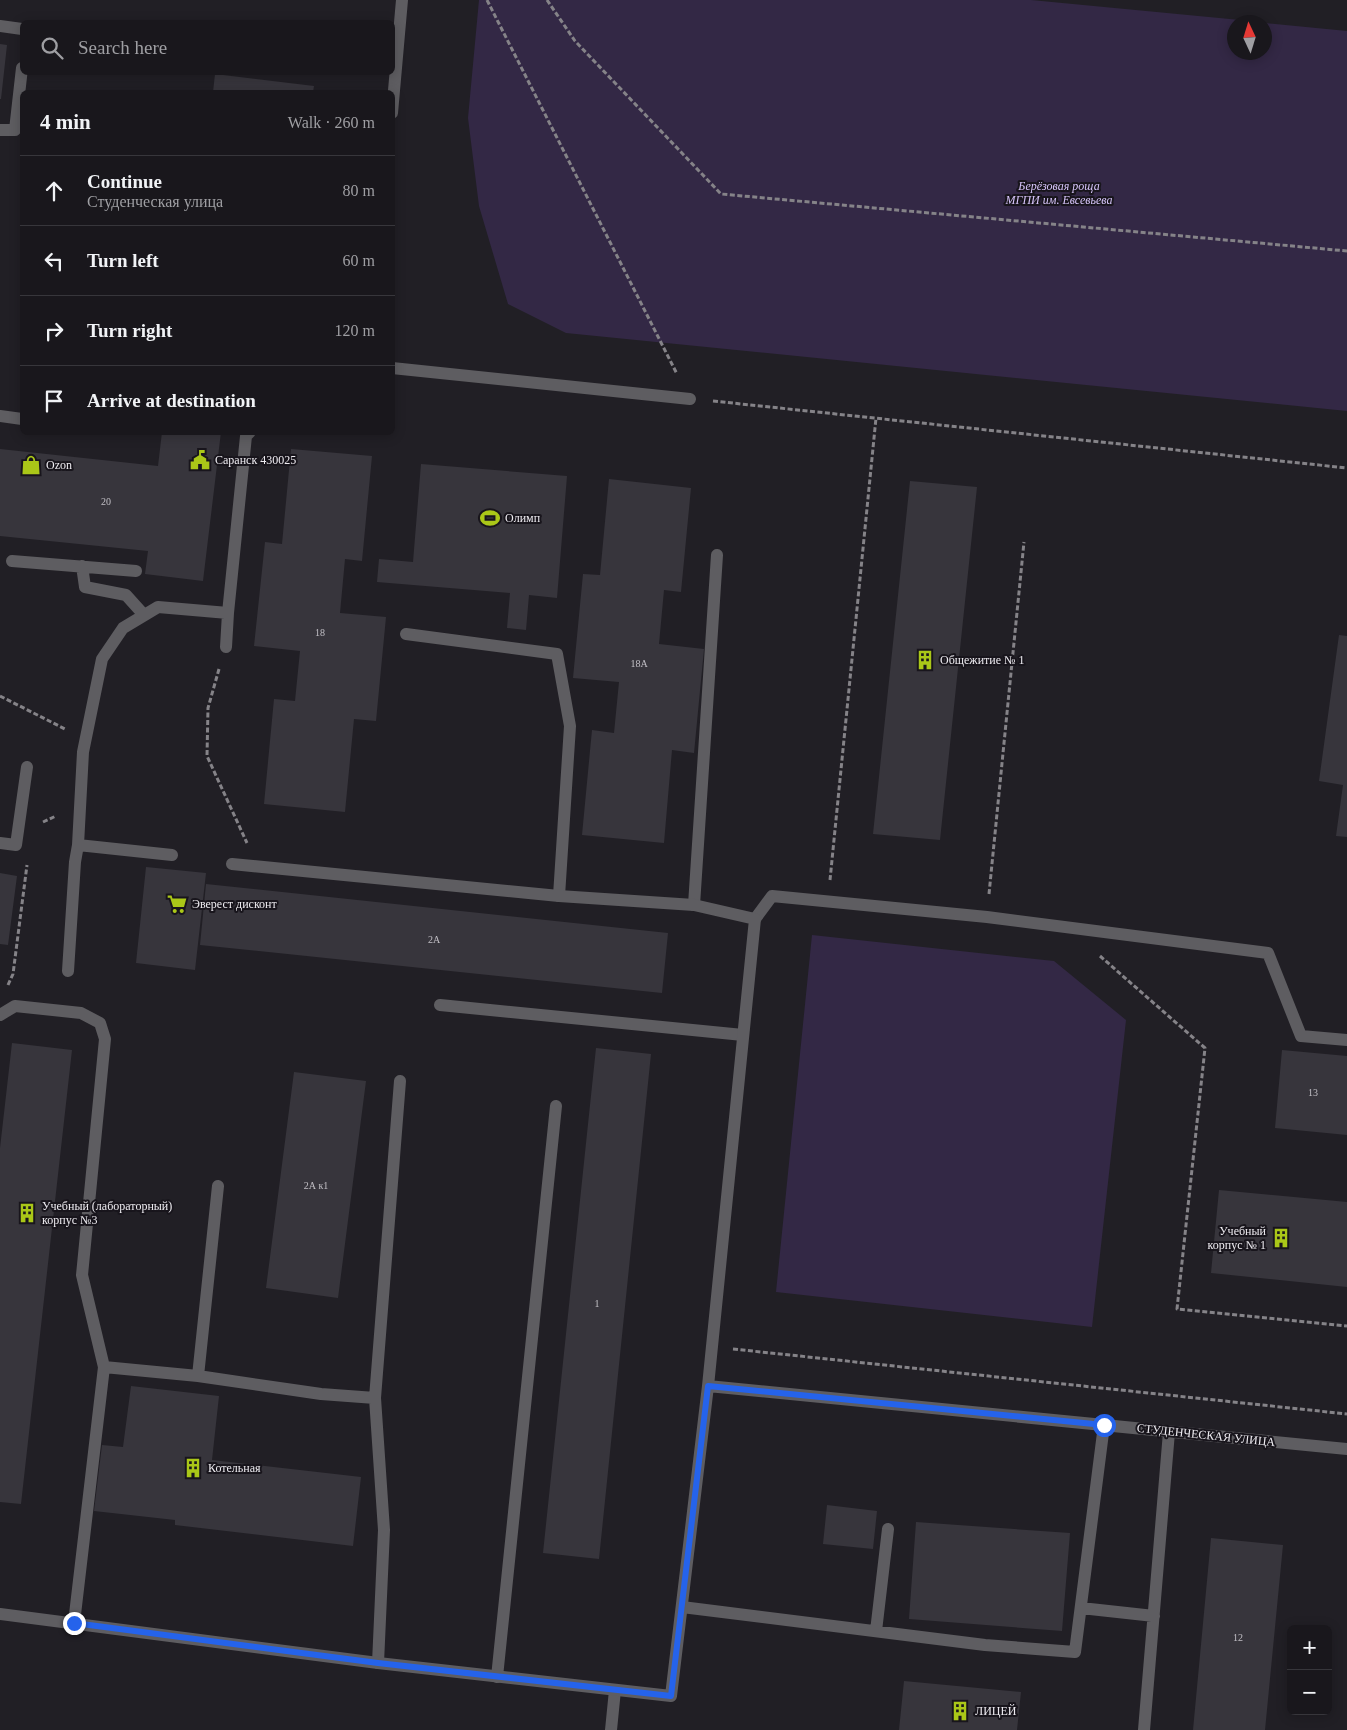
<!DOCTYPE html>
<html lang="en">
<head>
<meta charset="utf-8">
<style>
  :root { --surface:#19171c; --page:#262429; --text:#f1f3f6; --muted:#9f9fa3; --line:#37363b }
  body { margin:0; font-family:"Times New Roman",serif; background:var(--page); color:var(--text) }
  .controls { position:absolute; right:15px; bottom:15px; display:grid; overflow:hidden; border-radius:8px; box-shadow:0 2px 12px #0003 }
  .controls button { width:45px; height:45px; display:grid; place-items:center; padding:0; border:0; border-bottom:1px solid var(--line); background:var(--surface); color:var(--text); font:25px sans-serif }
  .compass { position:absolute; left:1227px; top:15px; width:45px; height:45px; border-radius:50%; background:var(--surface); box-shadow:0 2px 12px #0003; rotate:356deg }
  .stop { position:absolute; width:15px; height:15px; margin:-11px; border:4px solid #2563eb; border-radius:50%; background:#fff }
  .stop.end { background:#2563eb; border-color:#fff; box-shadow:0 1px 5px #0008 }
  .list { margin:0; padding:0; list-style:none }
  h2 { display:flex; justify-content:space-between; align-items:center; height:65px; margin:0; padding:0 20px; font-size:21px }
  h2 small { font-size:16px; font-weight:400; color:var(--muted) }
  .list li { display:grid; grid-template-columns:32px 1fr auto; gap:15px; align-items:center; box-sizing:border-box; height:70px; padding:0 20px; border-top:1px solid var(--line) }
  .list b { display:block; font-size:19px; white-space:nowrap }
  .list p { margin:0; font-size:16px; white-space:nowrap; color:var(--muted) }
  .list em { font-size:16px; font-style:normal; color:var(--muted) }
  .icon { flex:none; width:28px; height:28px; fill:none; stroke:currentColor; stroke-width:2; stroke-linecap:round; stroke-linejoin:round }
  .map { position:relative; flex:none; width:1347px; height:1730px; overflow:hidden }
  .search { position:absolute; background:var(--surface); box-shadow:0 2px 12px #0003; left:20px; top:20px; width:375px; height:55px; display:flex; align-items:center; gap:12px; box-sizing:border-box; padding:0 18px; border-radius:8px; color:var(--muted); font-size:19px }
  .panel { position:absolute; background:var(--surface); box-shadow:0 2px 12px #0003; left:20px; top:90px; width:375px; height:345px; border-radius:8px }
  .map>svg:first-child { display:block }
</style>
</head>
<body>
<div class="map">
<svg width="1347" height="1730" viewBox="0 0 1347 1730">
  <rect width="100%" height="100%" fill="#211f25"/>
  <path fill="#332845" d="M479 0H1031L1261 22H1234V52H1264L1265 23 1347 31V411L566 333 508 304 479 206 468 118Z
    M812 935 1054 961 1126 1020 1092 1327 776 1292Z"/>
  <path fill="#37353c" d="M0 44 7 45 1 99H0Z
    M215 74 314 86 313 92H213Z
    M162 432H221L203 581 145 574 148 551 0 536V449L158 466Z
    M291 449 372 456 362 561 345 559 340 613 386 617 376 721 354 719 345 812 264 804 274 699 295 701 300 651 254 646 265 542 282 544Z
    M421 464 567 476 557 598 529 595 526 630 507 628 510 593 377 582 379 559 413 562Z
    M609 479 691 488 681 592 664 590 659 644 704 649 694 753 672 750 664 843 582 835 592 730 614 733 619 682 573 678 583 574 600 575Z
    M910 481 977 487 940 840 873 834Z
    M1339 635 1347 636V837L1336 836 1343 785 1319 781Z
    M146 867 206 873 195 970 136 963Z
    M0 873 17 876 8 945 0 944Z
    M206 884 668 933 662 993 200 945Z
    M12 1043 72 1050 21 1504 0 1502V1148Z
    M596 1048 651 1054 599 1559 543 1553Z
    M1282 1050 1347 1056V1135L1275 1128Z
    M294 1072 366 1081 338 1298 266 1288Z
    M1219 1190 1347 1202V1287L1211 1273Z
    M131 1386 219 1396 212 1460 361 1477 353 1546 175 1525V1520L94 1511 102 1445 123 1447Z
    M827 1505 877 1511 873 1549 823 1544Z
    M916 1522 1070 1533 1062 1631 909 1619Z
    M1211 1538 1283 1545 1265 1730H1193Z
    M904 1681 1021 1692 1017 1730H899Z"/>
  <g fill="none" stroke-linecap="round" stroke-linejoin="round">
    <path stroke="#858388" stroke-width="3" stroke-dasharray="5 2.5" stroke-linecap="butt" d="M487 0 677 374
      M547 0 575 41 721 194 1347 251
      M713 401 1347 468
      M219 669 208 708 207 756 247 843
      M0 696 65 729
      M43 822 56 816
      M830 880 876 418
      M989 894 1024 542
      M1100 956 1205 1048 1177 1309 1347 1326
      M8 985 13 974 27 865
      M733 1349 1347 1414"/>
    <path stroke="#5e5d61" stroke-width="12" d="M0 26 22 29
      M392 113 402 0
      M0 130H15L22 68
      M392 368 690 399
      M0 416 22 419
      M12 561 136 571
      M82 566 85 587 126 595 144 615
      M406 634 557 654 570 726 559 896
      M226 647 228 613
      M0 843 16 845 27 767
      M172 855 78 845 83 752 102 659 123 628 158 607 228 613 246 436 250 432
      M694 905 717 555
      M755 919 772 896 987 917 1268 953 1301 1036 1347 1040
      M68 971 75 862 78 845
      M440 1005 743 1035
      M0 1015 15 1006 81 1013 100 1023 105 1039 82 1275 104 1367 74 1623
      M104 1367 198 1376 321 1394 375 1398
      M198 1376 218 1186
      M682 1607 985 1645 1075 1652 1104 1425
      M1081 1608 1154 1616
      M876 1631 888 1529
      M378 1663 384 1530 375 1398 400 1081
      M497 1677 556 1106
      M611 1730 615 1690
      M1144 1730 1169 1432"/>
    <path stroke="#5e5d61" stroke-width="12" d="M708 1386 1347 1449
      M0 1614 378 1663 671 1696 708 1386 755 919 694 905 559 896 232 864"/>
  </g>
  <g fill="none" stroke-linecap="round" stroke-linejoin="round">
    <path stroke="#2563eb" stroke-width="6" d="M74 1623 378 1663 671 1696 708 1386 1104 1425"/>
  </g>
  <defs>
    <symbol id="civic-bare" viewBox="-9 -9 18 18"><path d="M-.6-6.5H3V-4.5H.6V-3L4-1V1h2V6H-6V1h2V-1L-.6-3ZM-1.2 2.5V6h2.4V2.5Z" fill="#aac718" stroke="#18151c" stroke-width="2.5" paint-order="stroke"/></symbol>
    <symbol id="shop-bare" viewBox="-9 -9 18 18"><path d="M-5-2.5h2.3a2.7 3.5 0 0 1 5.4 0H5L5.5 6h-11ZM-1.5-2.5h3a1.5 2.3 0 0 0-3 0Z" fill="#aac718" stroke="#18151c" stroke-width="2.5" paint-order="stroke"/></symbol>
    <symbol id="stadium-bare" viewBox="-9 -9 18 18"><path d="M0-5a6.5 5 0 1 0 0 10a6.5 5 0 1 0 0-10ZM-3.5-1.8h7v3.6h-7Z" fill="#aac718" stroke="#18151c" stroke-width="2.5" paint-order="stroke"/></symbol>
    <symbol id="building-bare" viewBox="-9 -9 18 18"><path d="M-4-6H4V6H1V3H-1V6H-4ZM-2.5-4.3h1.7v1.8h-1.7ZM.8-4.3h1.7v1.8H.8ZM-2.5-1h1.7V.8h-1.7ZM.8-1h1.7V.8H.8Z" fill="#aac718" stroke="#18151c" stroke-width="2.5" paint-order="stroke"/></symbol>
    <symbol id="supermarket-bare" viewBox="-9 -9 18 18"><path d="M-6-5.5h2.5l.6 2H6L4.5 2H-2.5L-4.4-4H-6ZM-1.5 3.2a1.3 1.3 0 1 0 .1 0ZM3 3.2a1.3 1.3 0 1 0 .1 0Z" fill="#aac718" stroke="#18151c" stroke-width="2.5" paint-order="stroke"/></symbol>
  </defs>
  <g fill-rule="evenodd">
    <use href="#civic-bare" x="186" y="446" width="28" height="28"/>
    <use href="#shop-bare" x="17" y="451" width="28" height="28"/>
    <use href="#stadium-bare" x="476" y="504" width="28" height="28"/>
    <use href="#building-bare" x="911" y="646" width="28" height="28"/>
    <use href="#supermarket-bare" x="163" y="890" width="28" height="28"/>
    <use href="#building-bare" x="13" y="1199" width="28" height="28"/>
    <use href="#building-bare" x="1267" y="1224" width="28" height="28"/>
    <use href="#building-bare" x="179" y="1454" width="28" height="28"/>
    <use href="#building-bare" x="946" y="1697" width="28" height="28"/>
  </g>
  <g text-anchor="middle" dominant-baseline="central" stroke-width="4" stroke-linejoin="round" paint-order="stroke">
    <g font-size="10" fill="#c0bec4">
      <text x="106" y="501">20</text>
      <text x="320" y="632">18</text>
      <text x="639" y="663">18А</text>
      <text x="434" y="939">2А</text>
      <text x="1313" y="1092">13</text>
      <text x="316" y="1185">2А к1</text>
      <text x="597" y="1303">1</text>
      <text x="1238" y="1637">12</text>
    </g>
    <g font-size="12" font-style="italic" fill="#d7c5fa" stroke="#18151c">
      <text x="1059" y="186">Берёзовая роща<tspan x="1059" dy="14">МГПИ им. Евсевьева</tspan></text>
    </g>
    <g font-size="12" fill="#eeecf1" stroke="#18151c" text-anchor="start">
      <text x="215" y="460">Саранск 430025</text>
      <text x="46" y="465">Ozon</text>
      <text x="505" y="518">Олимп</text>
      <text x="940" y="660">Общежитие № 1</text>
      <text x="192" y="904">Эверест дисконт</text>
      <text x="42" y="1206">Учебный (лабораторный)<tspan x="42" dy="14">корпус №3</tspan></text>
      <text x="1266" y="1231" text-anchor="end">Учебный<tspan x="1266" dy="14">корпус № 1</tspan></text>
      <text x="208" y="1468">Котельная</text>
      <text x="975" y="1711">ЛИЦЕЙ</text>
    </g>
    <g font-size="12" fill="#eeecf1" stroke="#18151c">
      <text transform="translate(1206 1435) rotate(6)">СТУДЕНЧЕСКАЯ УЛИЦА</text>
    </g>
  </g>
</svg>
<div class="controls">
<button>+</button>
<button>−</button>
</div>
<svg class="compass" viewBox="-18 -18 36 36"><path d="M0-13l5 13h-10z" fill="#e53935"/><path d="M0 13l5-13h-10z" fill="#9f9fa3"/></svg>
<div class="stop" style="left:1104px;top:1425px"></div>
<div class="stop end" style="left:74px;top:1623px"></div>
<div class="search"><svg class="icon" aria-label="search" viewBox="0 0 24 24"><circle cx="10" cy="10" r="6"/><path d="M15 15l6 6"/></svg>Search here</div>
<section class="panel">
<h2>4 min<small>Walk · 260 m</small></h2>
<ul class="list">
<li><svg class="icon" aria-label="ahead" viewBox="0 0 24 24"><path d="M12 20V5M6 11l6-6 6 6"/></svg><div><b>Continue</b><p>Студенческая улица</p></div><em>80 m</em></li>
<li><svg class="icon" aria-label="left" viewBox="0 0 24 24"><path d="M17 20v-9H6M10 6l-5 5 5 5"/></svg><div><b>Turn left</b></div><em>60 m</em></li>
<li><svg class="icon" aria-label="right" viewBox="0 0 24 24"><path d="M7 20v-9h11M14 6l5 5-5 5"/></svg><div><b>Turn right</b></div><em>120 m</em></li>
<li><svg class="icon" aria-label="arrive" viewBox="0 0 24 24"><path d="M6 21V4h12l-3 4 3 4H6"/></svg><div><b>Arrive at destination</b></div></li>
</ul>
</section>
</div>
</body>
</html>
